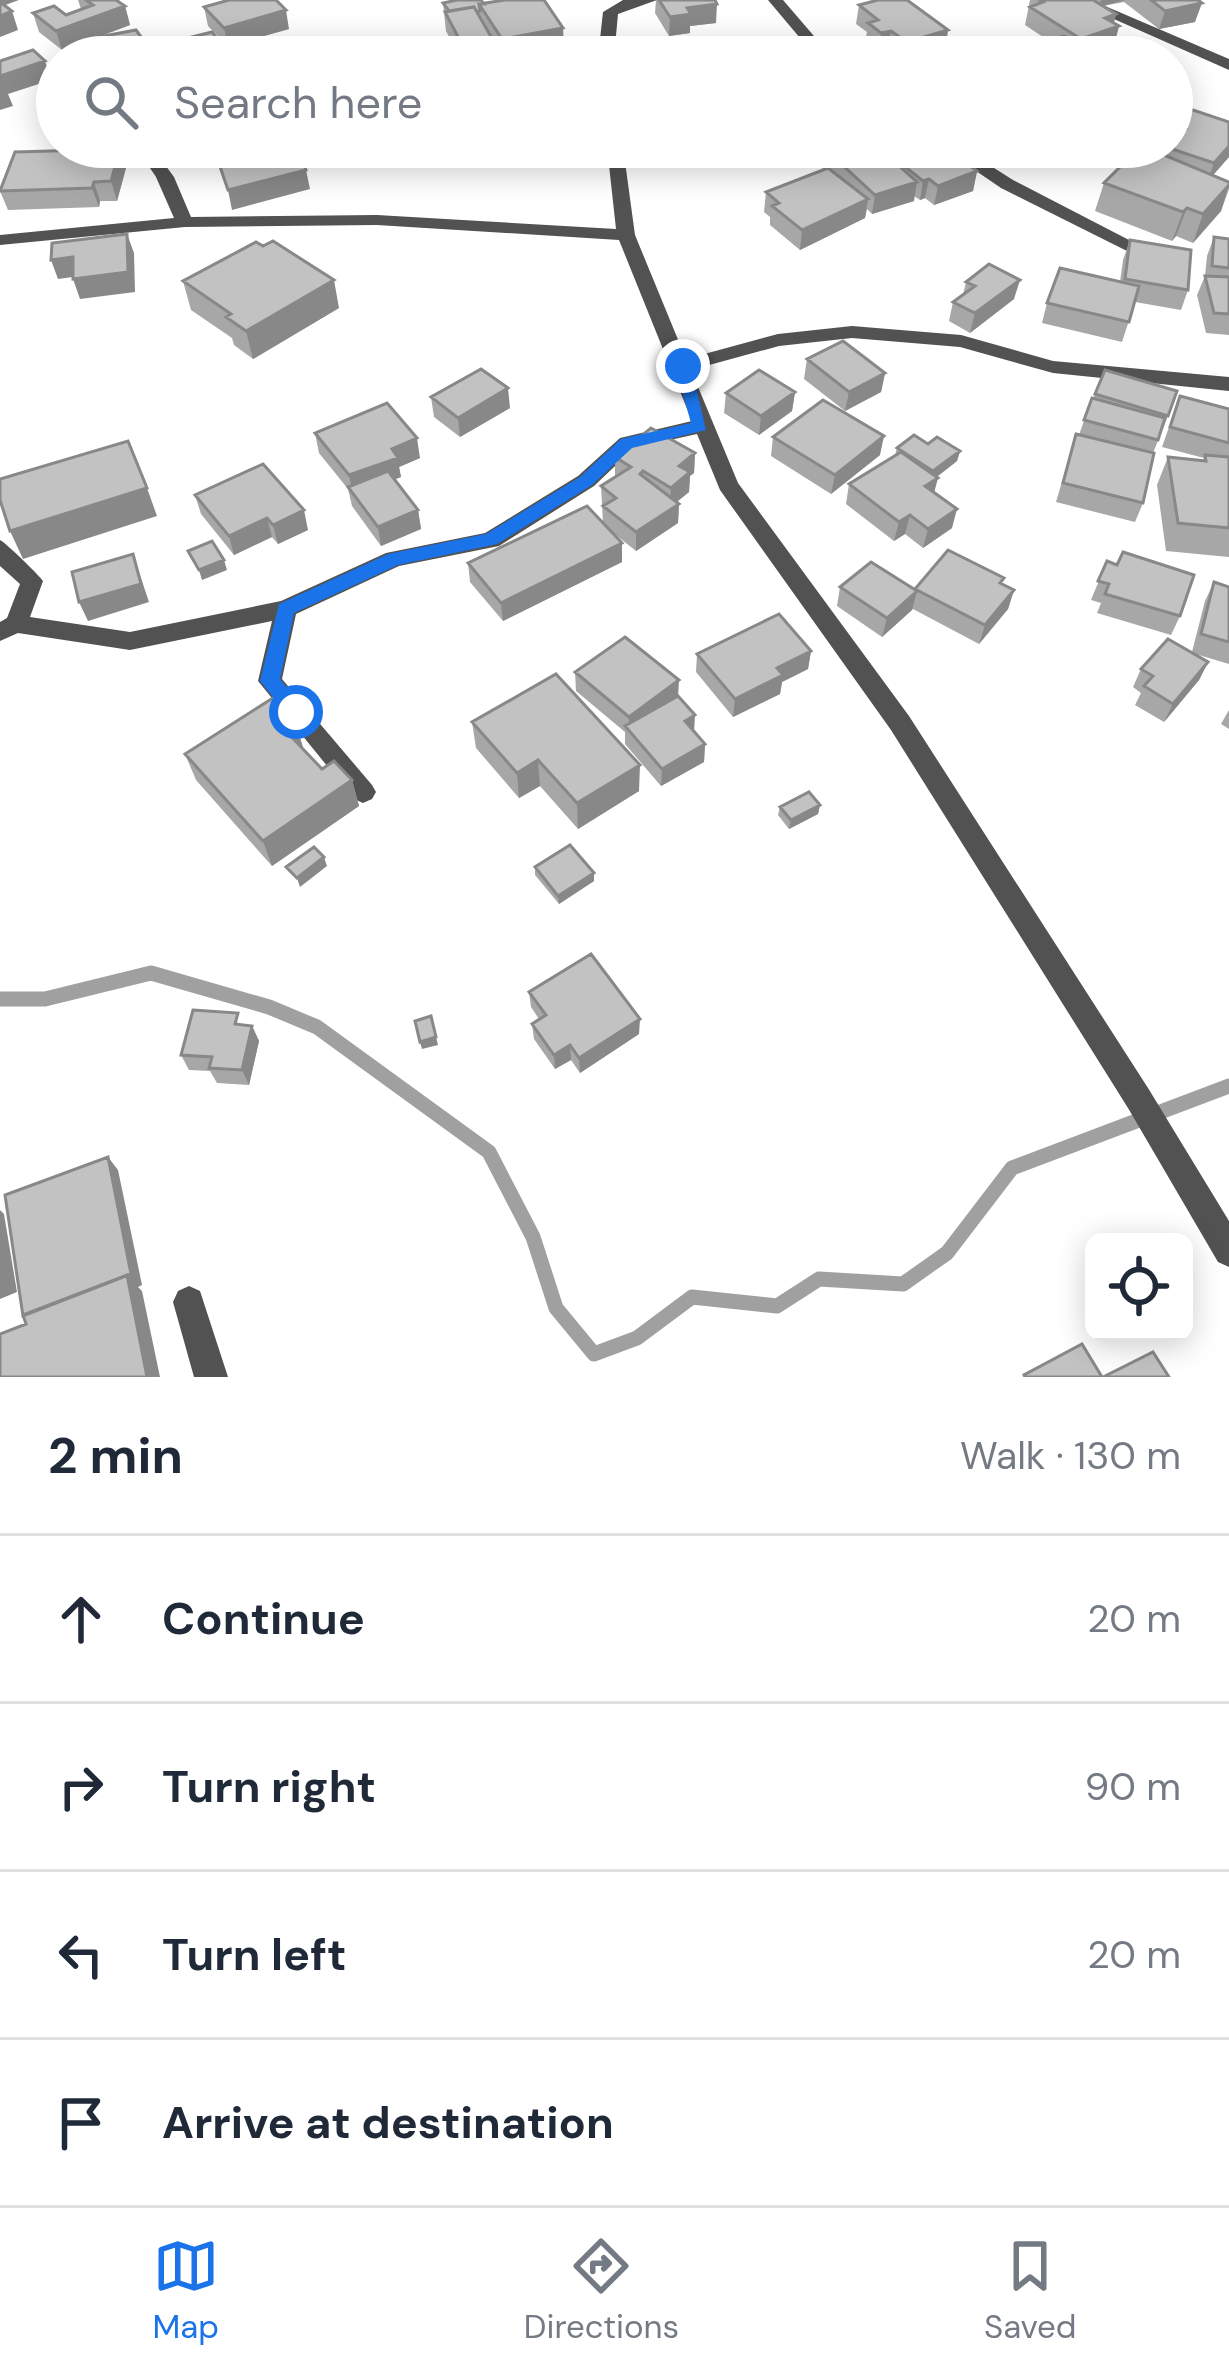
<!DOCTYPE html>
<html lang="en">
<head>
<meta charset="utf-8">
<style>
  :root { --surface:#fff; --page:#f2f2f3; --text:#1f2937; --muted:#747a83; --line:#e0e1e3; --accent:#1a73e8 }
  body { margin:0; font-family:"DM Sans",sans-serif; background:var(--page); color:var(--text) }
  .controls { position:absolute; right:36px; bottom:36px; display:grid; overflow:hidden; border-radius:18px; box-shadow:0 6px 30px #0003 }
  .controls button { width:108px; height:108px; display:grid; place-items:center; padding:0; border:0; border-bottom:3px solid var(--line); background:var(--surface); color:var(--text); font:60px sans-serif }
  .stop { position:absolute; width:36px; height:36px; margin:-27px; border:9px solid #1a73e8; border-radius:50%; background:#fff }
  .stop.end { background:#1a73e8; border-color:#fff; box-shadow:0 3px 12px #0008 }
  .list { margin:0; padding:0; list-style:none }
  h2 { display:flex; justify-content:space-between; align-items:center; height:156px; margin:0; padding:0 48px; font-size:51px }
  h2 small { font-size:39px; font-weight:400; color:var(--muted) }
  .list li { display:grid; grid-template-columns:78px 1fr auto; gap:36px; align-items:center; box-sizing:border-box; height:168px; padding:0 48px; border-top:3px solid var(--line) }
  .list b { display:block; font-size:45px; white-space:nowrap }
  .list em { font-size:39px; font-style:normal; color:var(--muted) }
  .icon { flex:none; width:66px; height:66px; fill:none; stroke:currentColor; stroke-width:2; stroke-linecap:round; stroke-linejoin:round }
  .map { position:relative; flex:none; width:1229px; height:1377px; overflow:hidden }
  .search { position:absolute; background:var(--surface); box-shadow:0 6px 30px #0003; left:36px; right:36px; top:36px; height:132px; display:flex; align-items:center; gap:30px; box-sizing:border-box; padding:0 42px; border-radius:66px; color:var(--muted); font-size:45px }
  .sheet { height:828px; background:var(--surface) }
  nav { display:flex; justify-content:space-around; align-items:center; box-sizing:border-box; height:168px; border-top:3px solid var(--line); background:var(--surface); font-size:33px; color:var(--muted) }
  nav a { display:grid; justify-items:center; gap:6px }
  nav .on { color:var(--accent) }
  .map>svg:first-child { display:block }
</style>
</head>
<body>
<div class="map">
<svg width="1229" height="1377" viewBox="0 0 1229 1377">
  <rect width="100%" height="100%" fill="#fff"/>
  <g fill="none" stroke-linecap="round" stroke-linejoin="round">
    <path stroke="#a0a0a0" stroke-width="15" d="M0 999H45L151 973 269 1007 317 1027 489 1152 533 1237 556 1308 594 1354 637 1338 692 1297 777 1306 819 1279 903 1284 947 1253 1012 1168 1229 1086"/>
    <path fill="#525252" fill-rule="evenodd" d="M623 0H657L618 14 614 57H598L603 12Z
      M768 0H783L832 57H816Z
      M1071 0H1091L1229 59V70Z
      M398 40 432 46 447 57H428L398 49 316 57 353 46Z
      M136 147H152L174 177 191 217 377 215 616 229 607 147H623L635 235 686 359 778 334 852 326 961 335 1053 361 1229 377V391L1053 373 960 347 852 338 779 346 691 370 738 483 909 716 1148 1088 1229 1221V1267L1218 1262 1128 1108 891 730 720 490 697 434 634 448 594 486 499 546 399 566 296 614 282 679 372 785 376 792 372 799 363 803 354 799 258 681 272 621 130 650 18 633 0 641V622L7 618 20 584 0 566V540C5 542 39 575 43 581L30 617 130 632 281 601 386 553 485 533 578 476 620 438 692 421 619 240 377 225 185 227 0 245V235L174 218 156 177Z
      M941 147H961L1013 180 1158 255 1149 260 1143 259 1001 188Z
      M189 1286 200 1291 228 1377H194L173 1302 178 1291Z"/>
  </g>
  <path fill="#a7a7a7" d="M78 0H116L125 6 130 25 96 38 150 57H89L84 42 62 50 39 32 33 13 66 15 81 9Z
    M656 0H715L716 23 690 26V33L669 36 655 13Z
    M1030 0H1198L1195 22 1159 29 1124 2 1103 6 1116 14 1114 23 1119 26 1114 45 1090 53 1096 57H1022L1024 49 1049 41 1025 25Z
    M443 3 484 4 564 47 508 57H502L497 49 498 57H460L446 31Z
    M859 5 948 30 945 49 917 57H899L888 49 879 52 865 42 867 32 856 24Z
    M204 7 289 29 228 46 208 26Z
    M1172 103 1229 122V157L1213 175 1229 182V189L1221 211 1193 243 1176 236 1172 241 1095 211 1104 183 1166 156 1169 148 1172 147Z
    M801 147H878L902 168 903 165 977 171 973 191 934 205 925 198 920 200 914 196V201L872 214 867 209 865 218 800 250 770 225V217L764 212 766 192 824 170 809 156 810 147 804 149Z
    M120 149 126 168 117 201H100L99 207 8 210 0 191Z
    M1214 237 1229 239V335L1206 333 1197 295 1205 276 1207 256Z
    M1130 240 1188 290 1181 310 1135 302 1122 342 1042 323 1047 303 1120 282 1123 260Z
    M183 281 339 308 253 359 234 345 232 338 191 310Z
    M966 282 1014 299 970 333 949 321 953 302 963 295Z
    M807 359 885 373 881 392 845 411 804 379Z
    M1105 370 1168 416 1153 453 1143 503 1135 522 1056 502 1076 434 1079 435 1092 398 1093 399Z
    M795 392 792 411 759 435 724 413 726 393Z
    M1180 396 1229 409V557L1166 551 1157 485 1168 457 1203 460 1204 458 1162 447Z
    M431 397 510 408 460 437 434 417Z
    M315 433 420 458 399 467 401 477 395 479 418 510 421 529 381 546 352 506 348 489 319 453Z
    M773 437 880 455 831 494 771 456Z
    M928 444 960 451 957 461 937 477 934 493 952 528 923 548 905 534 894 541 846 504 849 484 895 455 897 448Z
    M695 453 694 473 690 476 689 492 677 502 679 504 678 523 636 551 612 532 622 562 503 621 470 582 468 563 603 523 601 486 615 477V457Z
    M195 495 308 530 278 544 272 537 234 555 201 514Z
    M1107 561 1180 616 1171 635 1097 613 1101 603 1091 600Z
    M1214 582 1229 587V664L1192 653 1208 662 1199 680 1164 722 1135 705 1141 693 1133 687 1141 669 1192 652 1205 601Z
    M1002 584 1014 590 1008 609 979 644 913 609 882 637 837 606 840 587 914 590Z
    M811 651 808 669 782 682 780 694 733 717 696 672 697 654Z
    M575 672 678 697 694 731 705 744 704 762 661 786 625 744V732L576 691Z
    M1229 710V729L1221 724Z
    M472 722 639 791 578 829 540 786 519 798 476 748Z
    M303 747 301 748 322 769 352 780 359 806 272 866 196 780 185 754Z
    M820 805 818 814 789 829 778 815 780 807Z
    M535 867 594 873V881L559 904 535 875Z
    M529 992 639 1034 580 1073 571 1060 555 1069 534 1039 532 1024 539 1019 531 1007Z
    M244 1025 252 1026 259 1041 249 1085 217 1083 210 1071 189 1070 181 1055Z"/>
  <path fill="#888" d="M0 0H19L0 7Z
    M1101 0H1125L1099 7Z
    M1202 3 1195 22 1159 29 1165 11Z
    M717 4 716 23 690 26V33L669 36 670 17 687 8Z
    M125 6 130 25 62 50 56 31Z
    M286 10 289 29 228 46 224 28Z
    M12 11 18 30 0 37V16Z
    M1116 14 1112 29 1119 26 1114 45 1076 57 1081 39 1105 18Z
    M563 28 564 47 503 57 502 39Z
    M948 30 945 49 917 57H904L907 42Z
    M891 31 888 49 879 52 881 33Z
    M147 45 150 57H100Z
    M497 47 498 57H467L466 52Z
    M225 48 227 57H190Z
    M45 61 51 80 8 94 13 106 0 110V76Z
    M1229 146V157L1207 182 1214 163Z
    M120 149 126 168 117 201 111 181Z
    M306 170 310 189 232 210 228 190Z
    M977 171 973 191 934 205 938 186Z
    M929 179 925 198 920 200 923 181Z
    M94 182 100 201 99 207 92 188Z
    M917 182 914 201 872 214 875 195Z
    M1229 185 1221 211 1193 243 1203 214Z
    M868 199 865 218 800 250 802 230Z
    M1187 208 1176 236 1172 241 1183 212Z
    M127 234 134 253 135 292 80 299 73 279Z
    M73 257 80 276 58 279 51 260Z
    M334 280 339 308 253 359 246 331Z
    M1020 280 1014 299 970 333 975 313Z
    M885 373 881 392 845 411 849 392Z
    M508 388 510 408 460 437 458 418Z
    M795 392 792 411 759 435 761 416Z
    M884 436 880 455 831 494 835 475Z
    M417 438 420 458 399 467 401 477 353 495 349 475 392 449Z
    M960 451 957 461 931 481 933 471Z
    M695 453 694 473 690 476 689 492 670 507 671 488 679 466Z
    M938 478 933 497 925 486Z
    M147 488 157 516 23 559 10 531Z
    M679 504 678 523 636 551V532Z
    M957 509 952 528 923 548 928 529Z
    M304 510 308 530 278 544 273 525Z
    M418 510 421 529 381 546 378 527Z
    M910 515 905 534 894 541 899 522Z
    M267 518 272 537 234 555 229 536Z
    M622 543V562L503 621 501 603Z
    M133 554 149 602 88 621 79 602Z
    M224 560 227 570 202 580 199 570Z
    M1014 590 1008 609 979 644 985 625Z
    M917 591 912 610 882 637 887 618Z
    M811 651 808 669 782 682 780 694 733 717 735 699 777 668Z
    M1208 662 1199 680 1164 722 1173 704Z
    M679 680 678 698 629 731V717Z
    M695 715 694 733 685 721Z
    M295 721 303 747 291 755 283 728Z
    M705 744 704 762 661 786 662 769Z
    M538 760 540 786 519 798 517 773Z
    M640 765 639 791 578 829 577 803Z
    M352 780 359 806 272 866 263 841Z
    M820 805 818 814 789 829 791 820Z
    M324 857 327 866 300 887 297 878Z
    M594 873V881L559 904 558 896Z
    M640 1019 639 1034 580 1073 579 1058Z
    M252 1026 259 1041 249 1085 242 1070Z
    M436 1037 438 1045 422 1049 420 1042Z
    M570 1045 571 1060 555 1069 554 1055Z
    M108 1157 118 1170 142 1285 138 1287 142 1291 160 1377H147L130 1290Z
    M0 1210 4 1214 17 1292 0 1299Z"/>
  <path fill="#c2c2c2" stroke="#888" stroke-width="3" d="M86 0H116L125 6 56 31 33 13 54 6 66 15 93 5Z
    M229 0H276L286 10 224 28 204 7Z
    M457 0H481L484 4H479L480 11 477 12 474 7 449 11 443 3Z
    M505 0H544L563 28 502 39 479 4Z
    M659 0H715L717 4 687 8 691 14 670 17Z
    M878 0H907L948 30 907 42 891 31 881 33 868 23 878 20 859 5Z
    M1039 0H1093L1116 14 1105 18 1119 26 1081 39 1030 7 1043 2Z
    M1151 0H1198L1202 3 1165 11Z
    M0 2 12 11 0 16Z
    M474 7 497 47 466 52 445 12Z
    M136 30 147 45 100 57H95L83 40Z
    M212 32 225 48 190 57H173L168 50 184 46 180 40Z
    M1064 36 1096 57H1036L1024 49Z
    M276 39 285 52 262 57H238L232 49Z
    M33 50 45 61 0 76V61Z
    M1172 103 1229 122V146L1214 163 1169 148 1172 147V144L1186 129 1172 124Z
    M235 147H297L306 170 228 190 216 155 236 151Z
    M823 147H878L917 182 875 195Z
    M120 149 111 181 94 182 92 188 0 191 15 152Z
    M947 149 977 171 938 186 929 179 923 181 903 165Z
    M1152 150 1229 182V185L1203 214 1187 208 1183 212 1104 183 1126 161 1138 165Z
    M828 168 868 199 802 230 772 206 779 203 766 192Z
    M127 234 128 272 73 279V257L51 260 52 243Z
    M1214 237 1229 239V268L1212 266Z
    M1130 240 1191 250 1188 290 1125 279Z
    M273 241 334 280 246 331 226 317 231 314 183 281 256 242 263 246Z
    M989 264 1020 280 975 313 953 302 975 286 966 282Z
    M1060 268 1139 286 1129 322 1047 303Z
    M1205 276 1229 277V314L1214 313Z
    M843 341 885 373 849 392 807 359Z
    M481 369 508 388 458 418 431 397Z
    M759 370 795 392 761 416 726 393Z
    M1105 370 1177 391 1168 416 1095 394Z
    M1180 396 1229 409V443L1170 427Z
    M1092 398 1165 418 1158 440 1084 420Z
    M823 400 884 436 835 475 773 437Z
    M387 403 417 438 392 449 398 458 349 475 315 433Z
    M651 428 695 453 679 466 690 472 671 488 643 471 640 474 679 504 636 532 603 506 616 498 601 486 631 467 615 457Z
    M1076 434 1154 453 1143 503 1063 483Z
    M914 435 928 444 937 437 960 451 933 471 897 448Z
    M128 441 147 488 10 531 0 500V479Z
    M901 452 938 478 925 486 957 509 928 529 910 515 899 522 849 484Z
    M1205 455 1229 457V528L1178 523 1168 457 1206 461Z
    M263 464 304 510 273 525 267 518 229 536 195 495Z
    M388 471 418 510 378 527 348 487Z
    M587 506 622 543 501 603 468 563Z
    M212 541 224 560 199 570 188 551Z
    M948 550 1004 578 1000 583 1014 590 985 625 915 589Z
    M1123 552 1194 575 1180 616 1105 594 1109 584 1098 581 1107 561 1117 565Z
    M133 554 141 584 79 602 72 572Z
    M871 562 917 591 887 618 840 587Z
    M1214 582 1229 587V642L1201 634Z
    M779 614 811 651 777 668 783 675 735 699 697 654Z
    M625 637 679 680 629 717 575 672Z
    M1168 639 1208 662 1173 704 1144 686 1153 676 1141 669Z
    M556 674 640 765 577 803 538 760 517 773 472 722Z
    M678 696 695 715 685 721 705 744 662 769 625 726Z
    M273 698 295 721 283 728 322 769 334 761 352 780 263 841 185 754Z
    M809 792 820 805 791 820 780 807Z
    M570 845 594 873 558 896 535 867Z
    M314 847 324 857 297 878 286 867Z
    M591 954 640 1019 579 1058 570 1045 554 1055 532 1024 546 1015 529 992Z
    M193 1010 238 1013 235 1024 252 1026 242 1070 209 1068 212 1057 181 1055Z
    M431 1016 436 1037 420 1042 415 1021Z
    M108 1157 131 1274 23 1316 5 1195Z
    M127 1275 147 1377H0V1334L26 1324 23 1315Z
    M1082 1344 1102 1377H1025L1024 1375Z
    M1153 1352 1169 1377H1103Z"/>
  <path fill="#1a73e8" d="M683 361 691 366 706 430 632 448 592 485 497 544 398 565 294 613 280 679 306 712 303 717H289L260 681 279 604 388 554 486 534 580 477 621 439 691 423 675 366Z"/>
</svg>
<div class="controls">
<button><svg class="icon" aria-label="locate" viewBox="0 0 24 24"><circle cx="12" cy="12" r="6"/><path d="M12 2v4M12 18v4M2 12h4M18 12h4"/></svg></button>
</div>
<div class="stop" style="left:296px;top:712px"></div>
<div class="stop end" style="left:683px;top:366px"></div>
<div class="search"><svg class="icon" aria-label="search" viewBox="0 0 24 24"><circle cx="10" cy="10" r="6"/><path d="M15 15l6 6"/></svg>Search here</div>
</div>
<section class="sheet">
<h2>2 min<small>Walk · 130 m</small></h2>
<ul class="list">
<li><svg class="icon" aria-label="ahead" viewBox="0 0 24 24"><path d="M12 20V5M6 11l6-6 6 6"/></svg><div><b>Continue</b></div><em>20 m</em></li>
<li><svg class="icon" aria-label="right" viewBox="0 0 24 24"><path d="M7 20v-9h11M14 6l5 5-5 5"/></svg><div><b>Turn right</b></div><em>90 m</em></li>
<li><svg class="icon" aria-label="left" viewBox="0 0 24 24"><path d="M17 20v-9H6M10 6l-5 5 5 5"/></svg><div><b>Turn left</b></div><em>20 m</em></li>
<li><svg class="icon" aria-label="arrive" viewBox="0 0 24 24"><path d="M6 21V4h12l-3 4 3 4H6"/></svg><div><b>Arrive at destination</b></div></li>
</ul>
</section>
<nav>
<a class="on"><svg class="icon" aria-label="map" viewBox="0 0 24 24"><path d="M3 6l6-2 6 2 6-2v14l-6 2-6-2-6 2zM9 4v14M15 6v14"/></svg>Map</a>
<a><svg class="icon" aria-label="directions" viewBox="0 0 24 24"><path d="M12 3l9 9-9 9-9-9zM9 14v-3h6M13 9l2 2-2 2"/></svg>Directions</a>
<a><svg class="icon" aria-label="saved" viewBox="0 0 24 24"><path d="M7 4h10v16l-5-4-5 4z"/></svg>Saved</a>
</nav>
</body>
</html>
